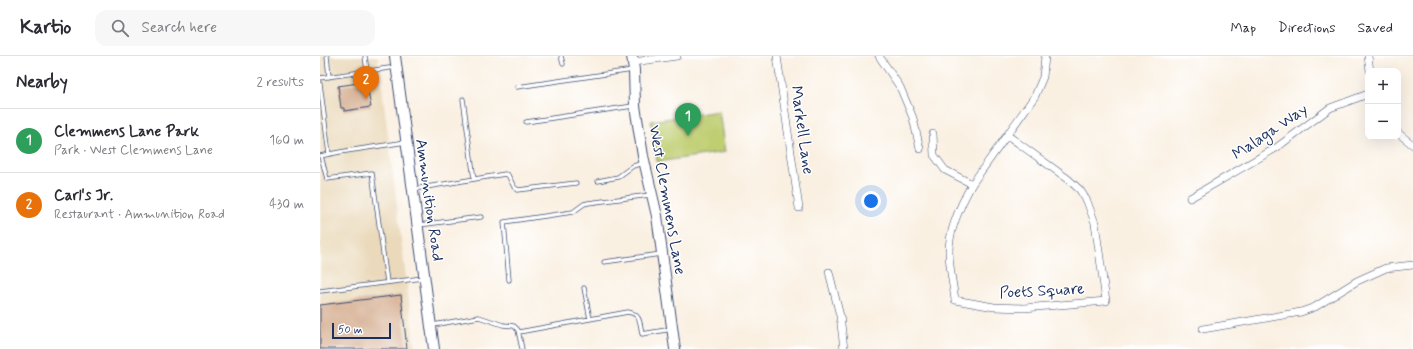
<!DOCTYPE html>
<html lang="en">
<head>
<meta charset="utf-8">
<style>
  :root { --surface:#fff; --page:#f7f7f7; --text:#2b2b33; --muted:#7c7c81; --line:#e1e1e2; --accent:#0b8043 }
  body { margin:0; font-family:Mynerve,sans-serif; background:var(--page); color:var(--text) }
  .controls { position:absolute; right:12px; top:12px; display:grid; overflow:hidden; border-radius:8px; box-shadow:0 4px 16px #0002 }
  .controls button { width:36px; height:36px; display:grid; place-items:center; padding:0; border:0; border-bottom:1px solid var(--line); background:var(--surface); color:var(--text); font:20px sans-serif }
  .scale { position:absolute; left:12px; bottom:10px; width:59px; box-sizing:border-box; padding-left:4px; border:2px solid #1b2f5e; border-top:0; font-size:11px; line-height:14px; white-space:nowrap; color:#1b2f5e; -webkit-text-stroke:3px #fff; paint-order:stroke }
  .you { position:absolute; left:551px; top:145px; width:14px; height:14px; margin:-10px; border:3px solid #fff; border-radius:50%; background:#1a73e8; box-shadow:0 0 0 6px #1a73e833 }
  .badge { display:grid; place-items:center; width:26px; height:26px; border-radius:50%; background:var(--accent); color:#fff; font-size:13px; font-weight:700 }
  .pin { position:absolute; translate:-50% -33px; filter:drop-shadow(0 1px 2px #0008) }
  .pin::after { content:''; position:absolute; top:21px; width:14px; height:12px; background:inherit; clip-path:polygon(0 0,100% 0,50% 100%) }
  .list { margin:0; padding:0; list-style:none }
  h2 { display:flex; justify-content:space-between; align-items:center; height:52px; margin:0; padding:0 16px; font-size:17px }
  h2 small { font-size:13px; font-weight:400; color:var(--muted) }
  .list li { display:grid; grid-template-columns:26px 1fr auto; gap:12px; align-items:center; box-sizing:border-box; height:64px; padding:0 16px; border-top:1px solid var(--line) }
  .list b { display:block; font-size:15px; white-space:nowrap }
  .list p { margin:0; font-size:13px; white-space:nowrap; color:var(--muted) }
  .list em { font-size:13px; font-style:normal; color:var(--muted) }
  .icon { flex:none; width:22px; height:22px; fill:none; stroke:currentColor; stroke-width:2; stroke-linecap:round; stroke-linejoin:round }
  .map { position:relative; flex:none; width:1093px; height:293px; overflow:hidden }
  header { display:flex; align-items:center; gap:24px; box-sizing:border-box; height:56px; padding:0 20px; background:var(--surface); border-bottom:1px solid var(--line) }
  header strong { font-size:19px }
  nav { display:flex; gap:22px; margin-inline-start:auto; font-size:14px }
  .search { width:280px; height:36px; background:var(--page); display:flex; align-items:center; gap:10px; box-sizing:border-box; padding:0 14px; border-radius:12px; color:var(--muted); font-size:15px }
  main { display:flex }
  aside { flex:1; background:var(--surface) }
  .map>svg:first-child { display:block }
</style>
</head>
<body>
<header>
<strong>Kartio</strong>
<div class="search"><svg class="icon" aria-label="search" viewBox="0 0 24 24"><circle cx="10" cy="10" r="6"/><path d="M15 15l6 6"/></svg>Search here</div>
<nav><a>Map</a><a>Directions</a><a>Saved</a></nav>
</header>
<main>
<aside>
<h2>Nearby<small>2 results</small></h2>
<ul class="list">
<li><span class="badge" style="background:#2e9e5b">1</span><div><b>Clemmens Lane Park</b><p>Park · West Clemmens Lane</p></div><em>160 m</em></li>
<li><span class="badge" style="background:#e8710a">2</span><div><b>Carl's Jr.</b><p>Restaurant · Ammunition Road</p></div><em>430 m</em></li>
</ul>
</aside>
<div class="map">
<svg width="1093" height="293" viewBox="0 0 1093 293">
  <rect width="100%" height="100%" fill="#fff"/>
  <filter id="ink" filterUnits="userSpaceOnUse"><feTurbulence type="fractalNoise" baseFrequency=".025" numOctaves="2"/><feDisplacementMap in="SourceGraphic" scale="8" xChannelSelector="R" yChannelSelector="G"/><feConvolveMatrix kernelMatrix="1 2 1 2 8 2 1 2 1" color-interpolation-filters="sRGB"/></filter>
  <filter id="wash" filterUnits="userSpaceOnUse"><feTurbulence type="fractalNoise" baseFrequency=".012" numOctaves="4" result="noise"/><feDisplacementMap in="SourceGraphic" scale="16" xChannelSelector="R" yChannelSelector="G"/><feGaussianBlur stdDeviation="0.9" result="paint"/><feColorMatrix in="noise" values="0 0 0 0 0 0 0 0 0 0 0 0 0 0 0 0 0 1.4 0 .05"/><feComposite in="paint" operator="in"/></filter>
  <g filter="url(#wash)">
    <rect width="100%" height="100%" fill="#faf0e2"/>
    <path fill="#ead9ba" d="M0 0H58L95 293H0Z"/>
    <path fill="#bfce71" stroke="#6d7e68" d="M399 55 405 96 337 106 331 65Z"/>
    <g id="blocks">
      <path fill="#d1a787" d="M46 26 51 51 24 55V52H21L18 30Z
        M81 239 87 293H0V249Z"/>
    </g>
  </g>
  <g filter="url(#ink)">
    <use href="#blocks" fill-opacity="0" stroke="#3c4c72" stroke-width="1"/>
    <g fill="none" stroke-linecap="round" stroke-linejoin="round">
      <defs>
        <path id="lane" d="M7 0 9 21
          M45 0 47 15
          M241 0 243 8
          M0 22 76 11
          M0 28 9 98
          M197 31 313 14
          M143 43 154 123
          M206 66 313 50
          M0 100 20 96 86 86
          M1 100 7 123 52 117 67 226
          M278 125 298 121 313 110 324 107
          M94 133 185 118 188 119 194 131 198 134 256 127
          M99 169 161 161
          M284 206 341 198
          M189 224 184 166 253 156 264 148 268 147 330 139
          M264 232 270 263
          M0 235 103 222
          M113 269 159 261 183 269 194 270 198 274 202 293
          M199 276 308 256C321 258 320 268 322 278L352 273"/>
        <path id="street" d="M457 0 479 152
          M559 0 580 31 593 62 600 93
          M1048 0 1050 15
          M313 6 357 0
          M1078 77 1093 89
          M613 78 614 99 625 114 652 128
          M687 79 748 123 760 134 767 145 775 167 786 245 704 252 674 251 635 244C633 228 629 211 629 195 629 174 642 146 652 128L715 40 723 21 725 0
          M870 142 956 92 1010 52 1048 38
          M509 216 520 260 524 293
          M883 273 981 256 995 251 1037 225 1066 212 1093 209"/>
        <path id="secondary" d="M75 0 114 293
          M312 0 314 14 315 50 323 100 337 160 355 293"/>
      </defs>
      <use href="#lane" stroke="#3c4c72" stroke-width="5"/>
      <use href="#street" stroke="#3c4c72" stroke-width="8"/>
      <use href="#secondary" stroke="#3c4c72" stroke-width="12"/>
      <use href="#lane" stroke="#fff" stroke-width="3.5"/>
      <use href="#street" stroke="#fff" stroke-width="7"/>
      <use href="#secondary" stroke="#fff" stroke-width="10"/>
    </g>
  </g>
  <g text-anchor="middle" dominant-baseline="central" stroke-width="3" stroke-linejoin="round" paint-order="stroke">
    <g font-size="16" fill="#1b2f5e" stroke="#fff">
      <text transform="translate(482 74) rotate(82)">Markell Lane</text>
      <text transform="translate(950 76) rotate(-34)">Malaga Way</text>
      <text transform="translate(109 144) rotate(82)">Ammunition Road</text>
      <text transform="translate(347 144) rotate(80)">West Clemmens Lane</text>
      <text transform="translate(722 235) rotate(-3)">Poets Square</text>
    </g>
  </g>
</svg>
<div class="controls">
<button>+</button>
<button>−</button>
</div>
<div class="scale">50 m</div>
<div class="you"></div>
<div class="pin badge" style="left:368px;top:80px;background:#2e9e5b">1</div>
<div class="pin badge" style="left:46px;top:43px;background:#e8710a">2</div>
</div>
</main>
</body>
</html>
